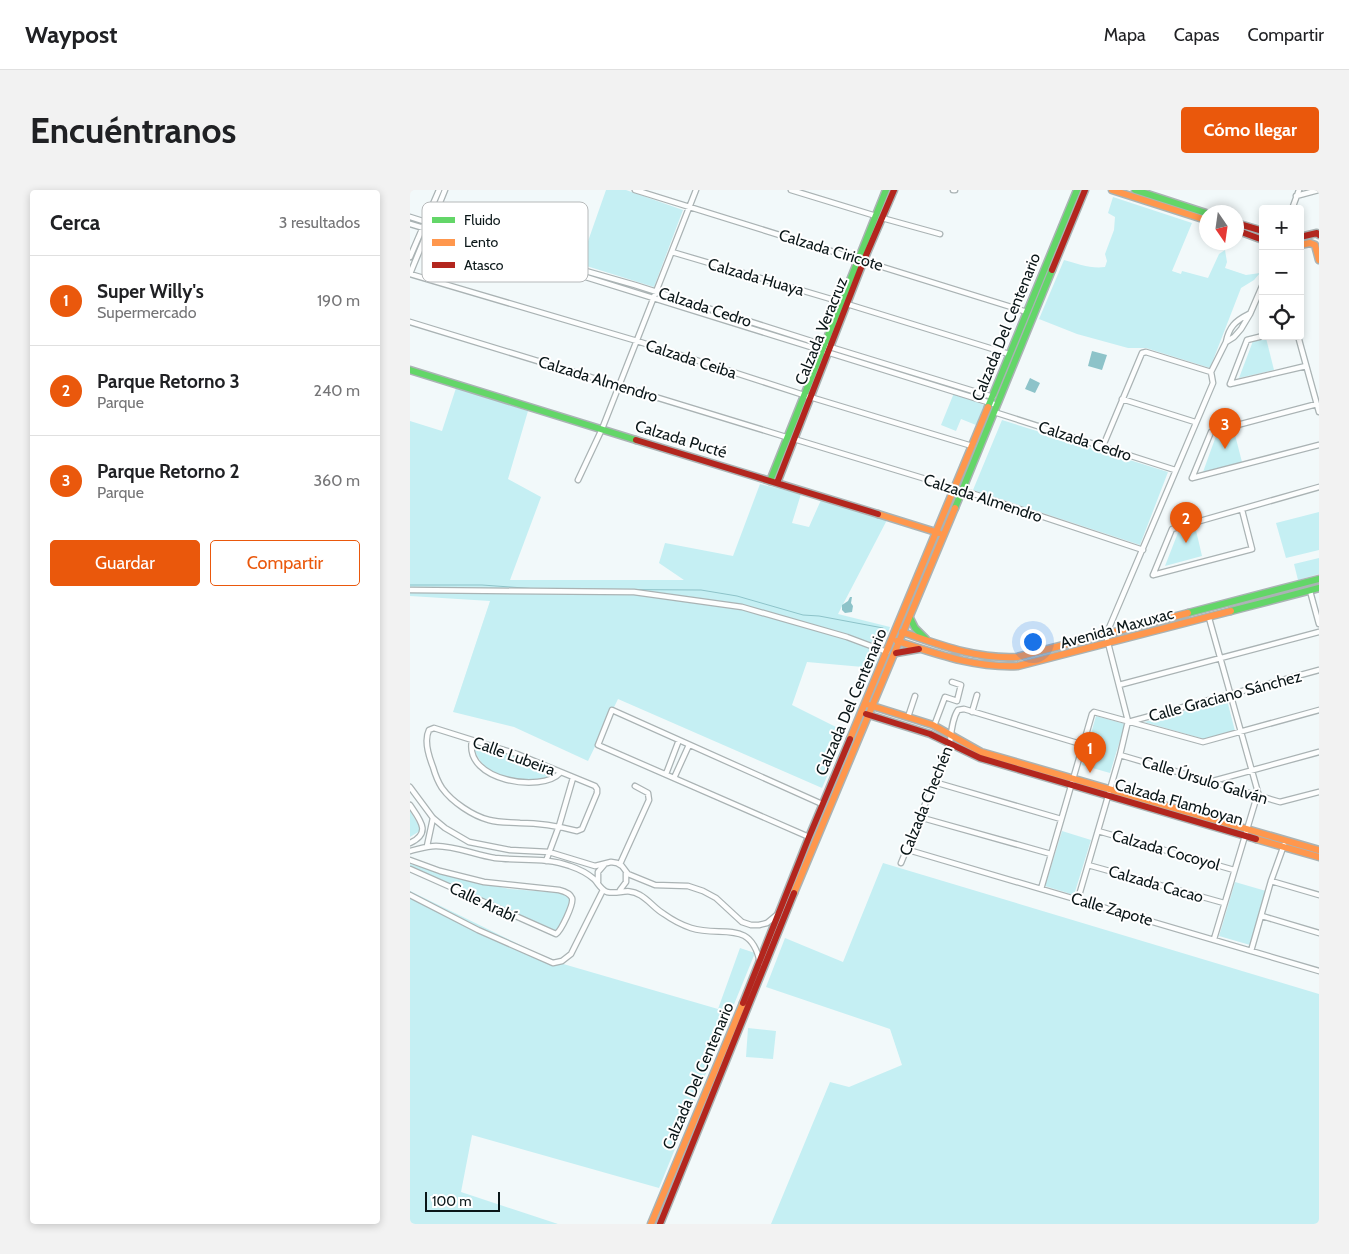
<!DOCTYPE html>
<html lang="es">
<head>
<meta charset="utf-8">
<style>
  :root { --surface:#fff; --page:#f2f2f2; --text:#202124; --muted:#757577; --line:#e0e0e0; --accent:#ea580c }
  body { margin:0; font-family:Cabin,sans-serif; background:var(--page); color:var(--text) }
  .controls { position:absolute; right:15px; top:15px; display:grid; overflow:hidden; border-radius:5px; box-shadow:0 2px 8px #0003 }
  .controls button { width:45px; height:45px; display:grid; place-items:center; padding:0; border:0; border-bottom:1px solid var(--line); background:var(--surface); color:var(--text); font:25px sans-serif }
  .compass { position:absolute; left:789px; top:15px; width:45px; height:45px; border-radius:50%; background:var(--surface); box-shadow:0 2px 8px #0003; rotate:167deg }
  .scale { position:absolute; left:15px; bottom:12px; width:75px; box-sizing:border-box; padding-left:5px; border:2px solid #0a1618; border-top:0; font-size:14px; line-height:18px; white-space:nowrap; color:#0a1618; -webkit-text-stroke:4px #fff; paint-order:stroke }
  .you { position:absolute; left:622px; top:451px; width:18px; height:18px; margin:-12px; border:4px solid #fff; border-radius:50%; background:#1a73e8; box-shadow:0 0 0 8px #1a73e833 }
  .badge { display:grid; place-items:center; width:32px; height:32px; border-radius:50%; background:var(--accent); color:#fff; font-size:16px; font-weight:700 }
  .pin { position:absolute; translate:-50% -41px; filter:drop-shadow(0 1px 2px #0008) }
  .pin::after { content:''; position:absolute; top:26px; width:18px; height:15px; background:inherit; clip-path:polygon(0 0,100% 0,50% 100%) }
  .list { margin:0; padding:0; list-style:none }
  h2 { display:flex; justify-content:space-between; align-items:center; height:65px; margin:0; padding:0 20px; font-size:21px }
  h2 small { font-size:16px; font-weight:400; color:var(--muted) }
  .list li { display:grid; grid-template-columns:32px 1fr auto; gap:15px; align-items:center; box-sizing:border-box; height:90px; padding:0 20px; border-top:1px solid var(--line) }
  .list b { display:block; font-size:19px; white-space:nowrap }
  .list p { margin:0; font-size:16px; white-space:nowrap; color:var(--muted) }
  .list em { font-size:16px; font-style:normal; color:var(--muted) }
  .actions { display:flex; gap:10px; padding:15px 20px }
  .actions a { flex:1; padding:11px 0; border:1px solid var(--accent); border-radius:5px; text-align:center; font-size:18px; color:var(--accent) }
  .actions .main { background:var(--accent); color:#fff }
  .icon { flex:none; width:28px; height:28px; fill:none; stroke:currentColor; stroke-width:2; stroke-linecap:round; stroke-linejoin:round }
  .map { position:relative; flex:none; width:909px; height:1034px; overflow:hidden; border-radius:5px }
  header { display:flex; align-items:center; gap:30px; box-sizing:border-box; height:70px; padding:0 25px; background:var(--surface); border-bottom:1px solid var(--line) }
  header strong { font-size:24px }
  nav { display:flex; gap:28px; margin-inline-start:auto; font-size:18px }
  .intro { display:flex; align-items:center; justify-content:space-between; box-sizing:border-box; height:120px; padding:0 30px }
  h1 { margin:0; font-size:35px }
  .button { padding:12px 22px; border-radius:5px; background:var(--accent); color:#fff; font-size:18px; font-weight:700 }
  main { display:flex; gap:30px; padding:0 30px }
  aside { flex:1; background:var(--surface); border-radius:5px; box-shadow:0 2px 8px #0003 }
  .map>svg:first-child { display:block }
</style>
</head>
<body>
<header>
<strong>Waypost</strong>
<nav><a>Mapa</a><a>Capas</a><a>Compartir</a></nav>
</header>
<div class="intro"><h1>Encuéntranos</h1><a class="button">Cómo llegar</a></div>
<main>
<aside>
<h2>Cerca<small>3 resultados</small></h2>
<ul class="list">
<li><span class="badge">1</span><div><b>Super Willy's</b><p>Supermercado</p></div><em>190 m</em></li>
<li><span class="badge">2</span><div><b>Parque Retorno 3</b><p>Parque</p></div><em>240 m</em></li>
<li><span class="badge">3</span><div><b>Parque Retorno 2</b><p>Parque</p></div><em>360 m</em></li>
</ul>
<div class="actions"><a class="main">Guardar</a><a>Compartir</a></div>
</aside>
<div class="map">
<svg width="909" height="1034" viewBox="0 0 909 1034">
  <rect width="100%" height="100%" fill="#f2f9fa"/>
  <path fill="#c5eff3" d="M196 0H216L273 20 244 97 170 74Z
    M703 7 782 33 762 81 771 84 772 81 798 88 809 64 815 60 817 72 815 78 836 85 850 83 844 90 831 98 800 178 736 158H718L667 144 629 129 654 70C668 74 681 79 695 77L697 71 695 64 704 40 705 27 698 23Z
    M856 148 864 180 829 188 843 151Z
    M46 198 118 221 98 289 131 307 100 390H274L249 373 255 353 323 366 350 294 391 304 382 333 399 337 411 310 478 328 428 424 480 437 464 478 397 472 382 515 436 542 412 598 208 509 178 571 104 537 43 522 80 411 0 406V231L32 241Z
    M544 203 574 215 566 235 551 229 546 241 531 235Z
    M592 230 758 282 730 355 563 300Z
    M824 241 832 272 793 282 806 246Z
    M909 322V360L876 368 866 333Z
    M785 336 792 366 755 376 769 340Z
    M909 368V384L888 390 884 374Z
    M817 510 825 541 794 549 734 532Z
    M686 526 715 534 700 583 672 575Z
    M66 554 106 566 140 583 137 588C105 591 75 592 63 556Z
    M0 621 9 636 10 641 0 647Z
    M652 641 681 650 664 705 635 696Z
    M473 673 909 804V1034H361L420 892 439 897 492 875 480 839 356 797 375 748 433 772Z
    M0 674 60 691 100 699 153 703 159 708V714L150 739 144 742 0 678Z
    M825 692 856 701 840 755 809 746Z
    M0 701 143 771 308 819 330 758 345 763 249 998 62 945 51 1002 148 1034H0Z
    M338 838 366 841 363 869 336 867Z"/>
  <path fill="#8dc3c9" d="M682 161 697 165 692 180 678 176Z
    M620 188 630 193 625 203 615 199Z
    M440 407H442L441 413 443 416 442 422 435 423 432 420V415L438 411Z"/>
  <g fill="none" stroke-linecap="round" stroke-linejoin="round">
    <path stroke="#8dc3c9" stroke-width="1" d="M0 395H72L128 399 291 400 327 406 393 425 409 426 473 438"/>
    <defs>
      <path id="street" d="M225 0 617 122
        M381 0 466 26
        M543 0H545
        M886 6 909 0
        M882 19 889 0
        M0 27 123 66 225 95 420 157 583 207
        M472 28 530 44
        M0 34 121 70 587 215
        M262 62 431 112
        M0 67 29 0
        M0 84 227 151 400 207 562 256
        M0 84C11 56 24 28 35 0
        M437 114 599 164
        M0 132 376 247
        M888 146 909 222
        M816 152C819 137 825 131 839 124
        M820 194 896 176
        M820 194 837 150 853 146
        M712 209 785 232
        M584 222 765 280
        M384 249 552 300 733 360
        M693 256 732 163 736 162 801 182
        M782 288 801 242 907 214
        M782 288 909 255
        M168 290 192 239 286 0
        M743 385 762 339 909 297
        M743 385 842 359 832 320
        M0 400 224 402 332 417 437 447 477 462
        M900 401 909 434
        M799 428 849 606
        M709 495 909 442
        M562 522 567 505
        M498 527 505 506
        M722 531 909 480
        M524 536 535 507 547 511 551 495 542 492
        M24 538 107 564 185 596 187 599V603L172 639 167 641C148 636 130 633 110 633 100 632 90 633 79 630 63 626 42 612 32 598 28 592 25 584 23 577 19 567 14 550 19 540Z
        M62 551C54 591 132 603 150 583
        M710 565 870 612 909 602
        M256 584 269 550
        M264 588 279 555
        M803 591 909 562
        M524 592 651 629
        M0 597 23 628 35 638 59 652 100 660 139 662 185 676 201 672 207 673 212 676 218 684 245 695 278 696 293 701 306 708 332 732 341 735H349L357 733 369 723
        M0 615C10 630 22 643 0 653
        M509 627 641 664
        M688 641 824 680
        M399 647 188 555 202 520 412 614
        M17 656 23 628
        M495 659 909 781
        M0 661C9 659 17 656 26 656 46 656 65 665 85 668 110 671 137 667 160 676 169 679 177 683 184 689 188 693 191 700 197 702 209 705 217 697 230 705 239 710 245 719 254 724 261 729 272 735 281 738 311 748 341 728 350 773
        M0 670 30 681 74 692 149 700C153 701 160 703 162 708 164 714 151 741 146 744L0 679
        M136 671 149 636 163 588
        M491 673 540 553C541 543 542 529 548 520L554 519 674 555
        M210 674 239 610 238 603 225 596
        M678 675 814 713
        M861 691 909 705
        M188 692V682L194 675
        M631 699 682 524 684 522 793 552 909 520
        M210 700 216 692V683
        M0 705 68 740 143 773 152 771 161 764 193 700
        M668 709 710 565 718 531 696 445 803 193 801 182 816 152 824 147 831 139 840 124 853 94
        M852 726 909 743
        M804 749 847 606
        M841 761 861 691 874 655"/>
      <path id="fast" d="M725 0 796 23
        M0 180 226 250
        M578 217 667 0
        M360 291 476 0
        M545 318 642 80
        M821 421 909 398
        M778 423 909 389
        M500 428 505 438 516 449"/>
      <path id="slow" d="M702 0 796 30
        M890 55 900 53 905 55 909 70
        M468 324 529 343
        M492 442C530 455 566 469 607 467L778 423
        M487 451C527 464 565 478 608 476L821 421
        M459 515 523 535 571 562 909 660
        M440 549 578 217
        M846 649 909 667
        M384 703 545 318
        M241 1034 333 813"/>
      <path id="jam" d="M826 33 853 41
        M826 40 853 50
        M890 47 907 43 909 45
        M642 80 675 0
        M226 250 468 324
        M367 293 454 70 484 0
        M486 463 509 459
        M456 524 520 544 570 568 846 649
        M333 813 399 647 440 549
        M250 1034 384 703"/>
    </defs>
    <use href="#street" stroke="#aab3b4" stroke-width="7"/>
    <use href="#fast" stroke="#aab3b4" stroke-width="9"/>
    <use href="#slow" stroke="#aab3b4" stroke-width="9"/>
    <use href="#jam" stroke="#aab3b4" stroke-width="9"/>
    <use href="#street" stroke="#fdfefe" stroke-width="4.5"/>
    <use href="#fast" stroke="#63d668" stroke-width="6"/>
    <use href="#slow" stroke="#ff974d" stroke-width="6"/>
    <use href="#jam" stroke="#b3261e" stroke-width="6"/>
  </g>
  <g text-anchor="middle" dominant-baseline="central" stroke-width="4" stroke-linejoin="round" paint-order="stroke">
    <g font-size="16" fill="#0a1618" stroke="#fff">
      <text transform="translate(421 60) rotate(17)">Calzada Ciricote</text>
      <text transform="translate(346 87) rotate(16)">Calzada Huaya</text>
      <text transform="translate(295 117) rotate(18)">Calzada Cedro</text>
      <text transform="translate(596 137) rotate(-68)">Calzada Del Centenario</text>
      <text transform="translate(411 141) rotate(-68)">Calzada Veracruz</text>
      <text transform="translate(281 169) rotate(18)">Calzada Ceiba</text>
      <text transform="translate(188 189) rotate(17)">Calzada Almendro</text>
      <text transform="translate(271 249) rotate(17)">Calzada Pucté</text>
      <text transform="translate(675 251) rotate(18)">Calzada Cedro</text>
      <text transform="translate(573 308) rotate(18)">Calzada Almendro</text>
      <text transform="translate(707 438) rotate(-15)">Avenida Maxuxac</text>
      <text transform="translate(815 506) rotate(-15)">Calle Graciano Sánchez</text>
      <text transform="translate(441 512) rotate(-67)">Calzada Del Centenario</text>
      <text transform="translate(104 566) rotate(20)">Calle Lubeira</text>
      <text transform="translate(795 590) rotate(17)">Calle Úrsulo Galván</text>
      <text transform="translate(516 611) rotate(-68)">Calzada Chechén</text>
      <text transform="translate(769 612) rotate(16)">Calzada Flamboyan</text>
      <text transform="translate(756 660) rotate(16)">Calzada Cocoyol</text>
      <text transform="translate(746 694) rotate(16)">Calzada Cacao</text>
      <text transform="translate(73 712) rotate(25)">Calle Arabí</text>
      <text transform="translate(702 719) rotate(16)">Calle Zapote</text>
      <text transform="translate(288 886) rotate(-67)">Calzada Del Centenario</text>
    </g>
  </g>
  <rect x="12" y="12" width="166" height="80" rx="8" fill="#fff" stroke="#b6b9ba" stroke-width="1"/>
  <rect x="22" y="27" width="23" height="6" fill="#63d668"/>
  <rect x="22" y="49" width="23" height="7" fill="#ff974d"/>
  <rect x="22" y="72" width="23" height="6" fill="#b3261e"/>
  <g font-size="14" fill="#0a1618">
    <text x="54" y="35">Fluido</text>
    <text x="54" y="57">Lento</text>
    <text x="54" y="80">Atasco</text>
  </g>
</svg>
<div class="controls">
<button>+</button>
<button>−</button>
<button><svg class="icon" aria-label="locate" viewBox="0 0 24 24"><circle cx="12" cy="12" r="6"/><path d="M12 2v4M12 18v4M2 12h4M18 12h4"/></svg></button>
</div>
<svg class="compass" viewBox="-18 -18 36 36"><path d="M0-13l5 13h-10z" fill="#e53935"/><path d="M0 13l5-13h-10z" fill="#757577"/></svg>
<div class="scale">100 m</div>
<div class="you"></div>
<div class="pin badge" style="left:680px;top:583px">1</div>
<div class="pin badge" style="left:776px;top:353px">2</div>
<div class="pin badge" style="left:815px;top:259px">3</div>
</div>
</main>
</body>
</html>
